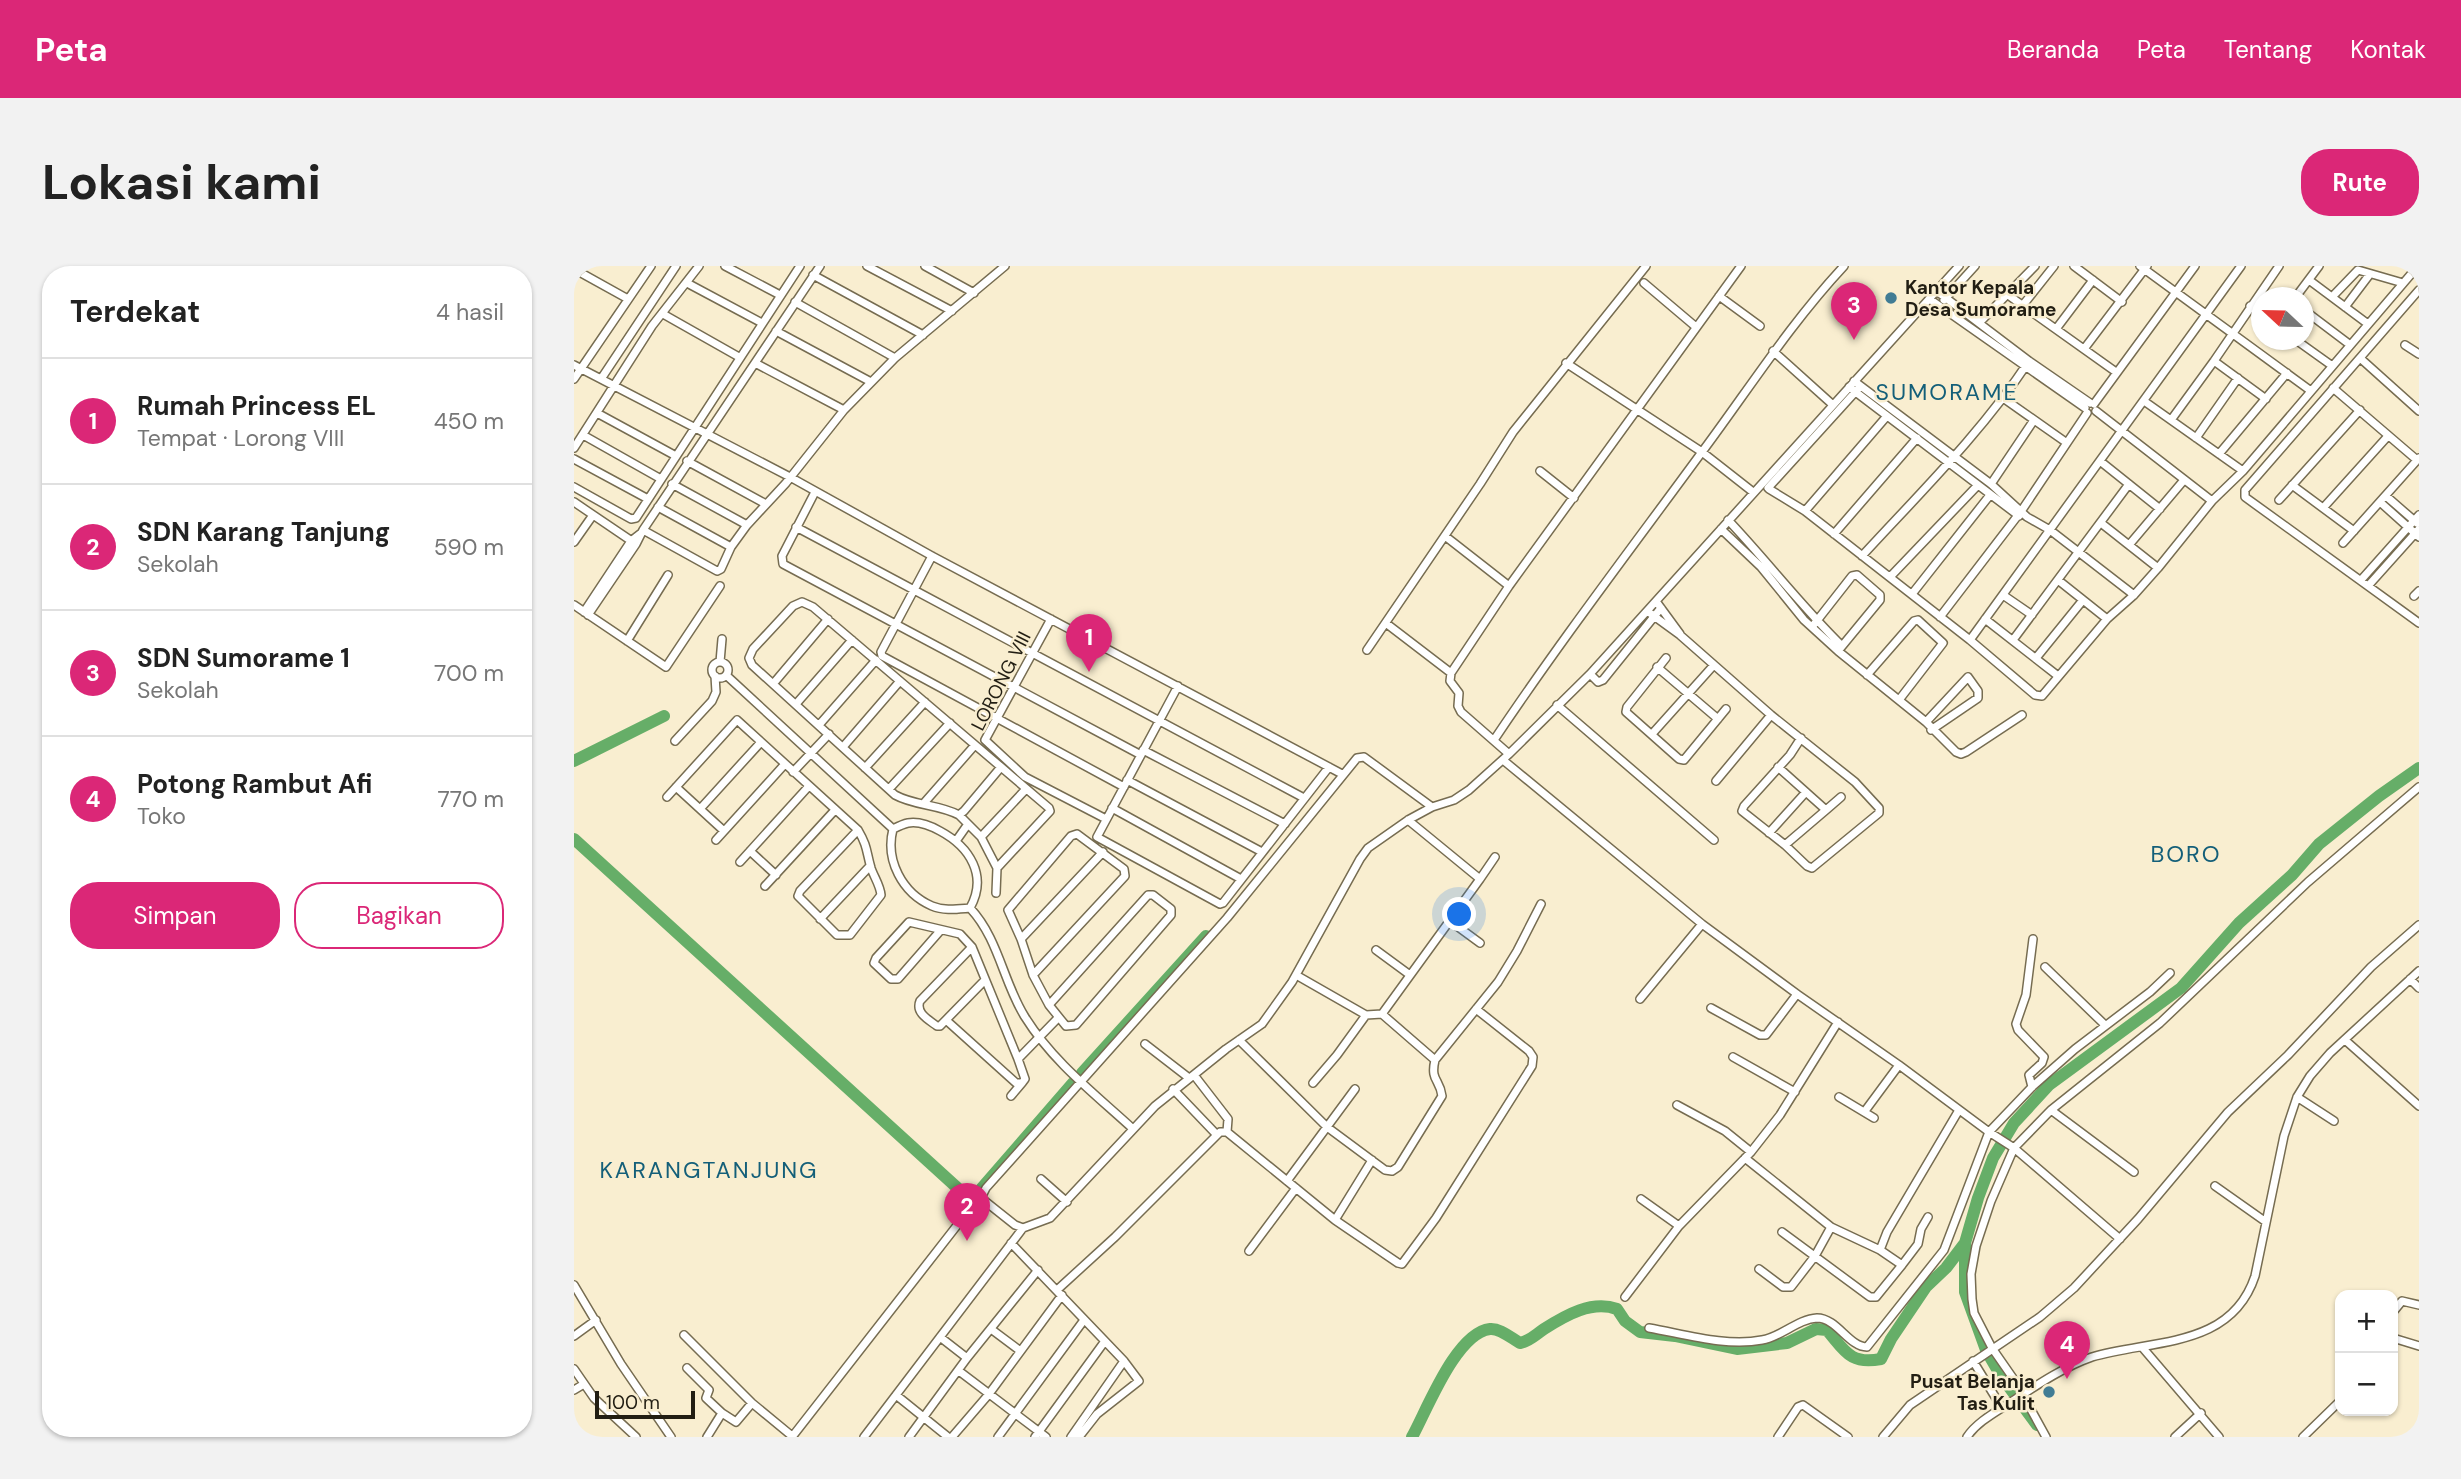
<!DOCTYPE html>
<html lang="id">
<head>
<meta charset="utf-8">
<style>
  :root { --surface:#fff; --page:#f2f2f2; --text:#222; --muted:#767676; --line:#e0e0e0; --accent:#db2777 }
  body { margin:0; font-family:"DM Sans",sans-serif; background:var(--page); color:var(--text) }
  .controls { position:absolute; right:21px; bottom:21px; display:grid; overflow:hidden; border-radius:14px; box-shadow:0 2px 5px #0004 }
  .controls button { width:63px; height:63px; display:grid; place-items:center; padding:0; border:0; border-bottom:2px solid var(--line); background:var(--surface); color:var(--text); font:35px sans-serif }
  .compass { position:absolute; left:1677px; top:21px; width:63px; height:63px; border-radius:50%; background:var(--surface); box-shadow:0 2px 5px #0004; rotate:292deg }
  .scale { position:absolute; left:21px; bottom:18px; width:100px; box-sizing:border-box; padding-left:7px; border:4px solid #221e13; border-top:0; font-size:19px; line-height:24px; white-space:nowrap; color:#221e13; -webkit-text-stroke:5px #f9eed0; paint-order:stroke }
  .you { position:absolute; left:886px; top:649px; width:24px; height:24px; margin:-18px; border:5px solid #fff; border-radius:50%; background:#1a73e8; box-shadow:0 0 0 10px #1a73e833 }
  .badge { display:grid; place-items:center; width:46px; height:46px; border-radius:50%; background:var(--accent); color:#fff; font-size:23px; font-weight:700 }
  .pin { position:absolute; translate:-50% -58px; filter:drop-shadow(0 2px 4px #0008) }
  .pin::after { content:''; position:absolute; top:37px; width:24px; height:21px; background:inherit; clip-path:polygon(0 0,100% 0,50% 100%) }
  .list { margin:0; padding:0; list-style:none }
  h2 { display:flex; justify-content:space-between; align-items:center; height:91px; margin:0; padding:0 28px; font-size:30px }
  h2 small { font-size:23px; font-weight:400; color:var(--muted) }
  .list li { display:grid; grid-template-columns:46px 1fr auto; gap:21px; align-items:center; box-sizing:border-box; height:126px; padding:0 28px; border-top:2px solid var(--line) }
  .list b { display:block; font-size:26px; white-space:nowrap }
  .list p { margin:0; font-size:23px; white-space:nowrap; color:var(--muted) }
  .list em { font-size:23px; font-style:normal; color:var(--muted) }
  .actions { display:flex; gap:14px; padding:21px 28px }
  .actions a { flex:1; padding:16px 0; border:2px solid var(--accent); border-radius:28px; text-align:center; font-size:24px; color:var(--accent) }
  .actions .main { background:var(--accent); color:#fff }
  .map { position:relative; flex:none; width:1845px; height:1171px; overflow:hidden; border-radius:28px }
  header { display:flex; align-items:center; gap:42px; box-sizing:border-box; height:98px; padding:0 35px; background:var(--accent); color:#fff }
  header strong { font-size:33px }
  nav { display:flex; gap:38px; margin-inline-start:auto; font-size:24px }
  .intro { display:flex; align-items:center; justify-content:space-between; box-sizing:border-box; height:168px; padding:0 42px }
  h1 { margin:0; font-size:49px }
  .button { padding:18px 32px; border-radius:28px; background:var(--accent); color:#fff; font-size:24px; font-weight:700 }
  main { display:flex; gap:42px; padding:0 42px }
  aside { flex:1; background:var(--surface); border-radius:28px; box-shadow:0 2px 5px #0004 }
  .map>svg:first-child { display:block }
</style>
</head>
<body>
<header>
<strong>Peta</strong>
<nav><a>Beranda</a><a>Peta</a><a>Tentang</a><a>Kontak</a></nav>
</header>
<div class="intro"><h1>Lokasi kami</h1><a class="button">Rute</a></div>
<main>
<aside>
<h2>Terdekat<small>4 hasil</small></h2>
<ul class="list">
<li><span class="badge">1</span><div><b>Rumah Princess EL</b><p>Tempat · Lorong VIII</p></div><em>450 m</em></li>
<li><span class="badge">2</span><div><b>SDN Karang Tanjung</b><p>Sekolah</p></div><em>590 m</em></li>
<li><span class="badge">3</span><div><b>SDN Sumorame 1</b><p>Sekolah</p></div><em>700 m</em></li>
<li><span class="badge">4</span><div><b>Potong Rambut Afi</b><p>Toko</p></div><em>770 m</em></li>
</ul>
<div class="actions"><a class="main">Simpan</a><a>Bagikan</a></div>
</aside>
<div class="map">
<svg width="1845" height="1171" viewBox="0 0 1845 1171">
  <rect width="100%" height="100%" fill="#f9eed0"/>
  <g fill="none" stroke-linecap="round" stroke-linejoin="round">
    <path stroke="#66ae68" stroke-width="12" d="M0 495 90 450
      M0 573 389 927 401 930 499 817
      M508 807 632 670
      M1463 1159 1427 1110 1412 1084 1391 1026V977L1404 932 1419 892 1440 857 1475 819 1607 722 1665 657 1718 609 1745 578 1805 530 1845 502
      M838 1171C853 1144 882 1067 916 1063 926 1062 937 1072 946 1077 956 1075 961 1069 970 1063 992 1049 1018 1034 1043 1043L1051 1055 1066 1066 1101 1070 1163 1083 1213 1077 1242 1063 1253 1064C1271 1085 1276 1099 1307 1093L1317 1073 1352 1021 1372 1002 1391 977"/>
    <defs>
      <path id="minor" d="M151 0 206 29
        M246 0 69 264 143 305 147 303 157 281 173 259 212 217 270 144 321 92 431 0
        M293 0 378 45
        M351 0 400 27
        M1500 0 1548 36
        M1566 0 1737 125
        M0 3 54 33
        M239 9 349 69
        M1735 14 1794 58
        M113 17 188 57
        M1070 17 1122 61
        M1845 24 1671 224V231L1845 357
        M1364 26 1455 95 1516 137
        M1434 29 1542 106
        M1145 30 1186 60
        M1758 31 1784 4 1829 17
        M1721 32 1745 0
        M1357 34 1511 142
        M1370 34 1401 0
        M221 36 321 92
        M1449 39 1480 0
        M1676 40 1688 49
        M1771 41 1796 8
        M1730 44 1775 78
        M89 48 165 91
        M1405 57 1461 0
        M1482 63 1519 14
        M202 65 297 116
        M1722 74 1757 99
        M1831 79 1845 88
        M1510 83 1573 0
        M1199 85 1259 139
        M1786 92 1845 145
        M1640 95 1692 133
        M181 97 270 144
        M992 97 1128 186 1179 226
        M0 99 216 211 358 290 768 508
        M0 113 77 0
        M27 113 102 0
        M1280 115 1417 218 1453 251 1476 264 1560 329
        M1275 121 1445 250
        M1759 122 1843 194
        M1429 132 1493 177
        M1570 135 1669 205
        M1520 138 1621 0
        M1522 145 1638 235
        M23 147 102 190
        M1597 154 1640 95 1705 0
        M9 169 87 213
        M1622 172 1664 112
        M0 182 78 60 125 0
        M1645 188 1713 107
        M0 193 74 233
        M113 195 192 238
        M1526 195 1586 243
        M966 205 1000 232
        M98 218 173 259
        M1417 218 1460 154
        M1718 219 1780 265
        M0 221 57 253 62 252 226 0
        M1194 222 1284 123
        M1195 223 1231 245 1396 374 1461 429 1468 430 1533 353 1560 329 1584 302 1638 235 1669 205 1844 0
        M241 226 208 290 209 298 567 489
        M1812 230 1843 257
        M1705 234 1786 144
        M0 236 59 276
        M1806 236 1845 271
        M84 241 157 281
        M1749 242 1814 170
        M1231 245 1313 150
        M1154 254C1193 295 1227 340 1268 380
        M1527 257 1584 302
        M222 261 730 532
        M1147 263 1187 301 1230 354 1264 385
        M1260 268 1343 172
        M871 270 935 320
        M0 276 19 249
        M1769 277 1845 192
        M1555 279 1610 214
        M358 290 307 386 308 390 550 521
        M1288 290C1346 227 1408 166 1455 95
        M1316 311 1404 219
        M1484 314 1533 353
        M1787 314 1845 249
        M1794 320 1845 263
        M1338 328 1416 229
        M1429 329 1458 349
        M1840 330 1845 325
        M228 336 239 341 427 501 390 545 385 549C364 538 341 540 321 529L178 399 175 392 179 383 219 340Z
        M1084 338 1106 368
        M0 339 92 401 146 320
        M1073 345 1106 369 1197 449 1281 516 1305 542V547L1238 602 1233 600 1211 579 1168 545 1170 540 1216 489 1227 472
        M10 346 57 275 66 268
        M14 349 62 278 69 264
        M1366 351 1448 244 1513 147
        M477 353 411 474 451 511 532 553
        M1411 353 1484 410
        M813 358 877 407
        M1238 361 1278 310 1283 309 1306 329V334L1264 385 1352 456 1382 486 1387 488 1392 486 1448 449
        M1396 374 1667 0
        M1439 374 1555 218
        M53 375 94 309
        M793 384 906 218 939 166 1072 0
        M1092 392 1053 441 1052 446 1105 493 1110 494 1152 443
        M1462 392 1509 334
        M146 396 148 373
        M138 404a8 8 0 1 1 16 0a8 8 0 1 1-16 0Z
        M1083 401 1144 453
        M1016 408 1024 416 1029 414 1087 342
        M152 409 319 563
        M1293 409 1340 355 1344 354 1369 377 1325 434
        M199 418 254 353
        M604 420 523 571 646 638 649 637 755 501
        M222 438 278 374
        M983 439 1140 574
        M1352 456 1394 411 1404 425V432L1357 464
        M245 459 302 394
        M1078 468 1139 400
        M920 474C985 377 1056 284 1125 190 1173 126 1215 59 1270 0
        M101 475 138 435 142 426 141 410
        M269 481 326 415
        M569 484 711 558
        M935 488 887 446 884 440 885 427 876 415 877 407 935 320 1167 0
        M929 494 1128 658 1223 728 1325 799 1415 866 1440 882 1546 973
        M1204 501 1252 544 1211 579
        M291 502 351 436
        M219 506 255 468
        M553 514 688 586
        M1142 515 1197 449
        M102 521 150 565
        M315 523 376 457
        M93 531 163 454 284 564C294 581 292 585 297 602 300 611 306 619 307 629L276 669H263L224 630 226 625 284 564
        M350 537 401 479
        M538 542 667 613
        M126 543 187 476
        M1252 544 1267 531
        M385 549 407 571 423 602 422 627
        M319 563C311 594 328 627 358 640 370 645 383 643 396 642 425 673 429 716 451 751 479 796 521 828 559 863
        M319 563C323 561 329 558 334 557 345 555 357 560 366 565 396 581 414 610 396 642
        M1195 567 1232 526
        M407 571 452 523
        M142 574 211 498
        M382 575 394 558
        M176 585 202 609
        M166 596 235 520
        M423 602 476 545 475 542 427 501
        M906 613 921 591
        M191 620 261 544
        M574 629H579L597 643V649L502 759 492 760 475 739Z
        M246 653 296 600
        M876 655 906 677
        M366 665 324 713H317L300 697 302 692 335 656 386 668 398 681 444 793 483 753
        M447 673 529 586
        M398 681 346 735C341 747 355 754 363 760H366L411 714
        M802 684 836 709
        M1471 701 1531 759
        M459 709 551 610 550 603 503 568 497 570 434 644 447 673 459 709 475 739
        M722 709 792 749 808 748 861 794
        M1836 713 1845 722
        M1066 733 1128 658
        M1137 742 1186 769H1192L1223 728
        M808 748 906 613 834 554
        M372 754 442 817H448L451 813 444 793
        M665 774 753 861 811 904 818 905 824 901 868 830C866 813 856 815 861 794L924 716 943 685 967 638
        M1771 774 1845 840
        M571 778 615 812
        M1159 791 1221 826
        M620 809 654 853 653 866
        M739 817 763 789 792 749
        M1458 821 1455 809 1468 797 1470 791 1444 764 1442 758 1452 729 1459 673
        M599 823 643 869
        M437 830 448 817
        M1265 831 1300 852
        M1723 831 1760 855
        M1103 839 1151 865 1177 886
        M1477 844 1560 906
        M1291 845 1325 799
        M1171 892 1257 961 1241 990 1217 1021H1209L1185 1003
        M467 913 493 936
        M713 915 781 823
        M1641 920 1692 956
        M407 932 412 922 653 652 783 492 790 491 858 541
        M1067 933 1105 960
        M761 954 824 997 828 998 862 952 958 800 959 791 955 785 902 743
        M1208 966 1296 1031H1302L1328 999 1306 984 1257 961
        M437 977 550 1095 497 1171
        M1306 984 1313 966 1385 844
        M675 985 722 922
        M1328 999 1344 978 1347 963 1354 951
        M0 1019 47 1098 97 1171
        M483 1024 541 971 646 866H653L761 954 798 894
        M1051 1031 1105 960 1177 886 1206 849 1264 756
        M1819 1046 1828 1035 1845 1039
        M1075 1062C1110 1068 1152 1081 1188 1074 1207 1071 1224 1053 1243 1052 1263 1052 1275 1081 1293 1081L1370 984 1415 866 1458 821 1501 783 1576 726 1596 707
        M417 1063 445 1084
        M110 1069 178 1137 218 1170
        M0 1070 22 1054
        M366 1071 393 1092
        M1819 1072 1845 1080
        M1568 1081 1645 1171
        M1399 1095 1428 1142
        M113 1102 135 1124 132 1132 148 1147
        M0 1103 20 1132 62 1171
        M385 1105 472 1171
        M0 1124 10 1118
        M1450 1128 1418 1082 1400 1047 1398 1033 1397 1008 1402 980 1417 935 1440 882 1477 844 1586 757 1734 616 1845 521
        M322 1129 374 1171
        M1449 1129 1472 1171
        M133 1171 148 1147 162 1156 178 1137
        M218 1171 395 944 407 932 441 959 449 962 476 952 581 840 652 783 688 758 718 716 786 593 794 582 834 554 858 541 880 534 895 524 935 488 1016 408 1385 0
        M290 1171 449 962
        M335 1171 393 1092 464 1004
        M378 1171 415 1128 488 1029
        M424 1171 510 1054
        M461 1171 531 1075
        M505 1171 523 1148 565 1115 550 1095
        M1204 1171 1224 1141 1229 1139 1274 1171
        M1309 1171 1336 1139 1466 1051 1500 1022 1564 953 1654 846 1714 789 1797 701 1845 659
        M1393 1171C1402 1157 1420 1147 1434 1138 1460 1121 1489 1101 1518 1091 1578 1073 1657 1083 1681 1010L1710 870 1723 831 1736 810 1756 787 1845 705
        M1601 1171 1627 1147
        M1729 1171 1766 1135"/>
    </defs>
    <use href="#minor" stroke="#766c51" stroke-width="10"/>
    <use href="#minor" stroke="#fff" stroke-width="7"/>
  </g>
  <g fill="#417c94" stroke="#f9eed0" stroke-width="2.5">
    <circle cx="1317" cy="32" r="7"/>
    <circle cx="1475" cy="1126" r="7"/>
  </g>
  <g text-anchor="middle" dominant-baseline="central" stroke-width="5" stroke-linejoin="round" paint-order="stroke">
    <g font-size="19" font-weight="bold" fill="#221e13" stroke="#f9eed0" text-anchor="start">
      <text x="1331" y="21">Kantor Kepala<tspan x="1331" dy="22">Desa Sumorame</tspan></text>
      <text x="1461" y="1115" text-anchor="end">Pusat Belanja<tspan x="1461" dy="22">Tas Kulit</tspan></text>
    </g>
    <g font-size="19" fill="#221e13" stroke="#f9eed0">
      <text transform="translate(427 415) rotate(-63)">LORONG VIII</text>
    </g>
    <g font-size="23" letter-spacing="2" fill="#145f79" stroke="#f9eed0">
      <text x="1373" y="126">SUMORAME</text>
      <text x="1612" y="588">BORO</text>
      <text x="135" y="904">KARANGTANJUNG</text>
    </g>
  </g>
</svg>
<div class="controls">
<button>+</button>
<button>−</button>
</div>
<svg class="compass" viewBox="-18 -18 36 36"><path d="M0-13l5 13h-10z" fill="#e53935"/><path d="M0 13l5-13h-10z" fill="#767676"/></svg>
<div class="scale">100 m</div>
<div class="you"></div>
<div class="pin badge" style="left:515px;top:406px">1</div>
<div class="pin badge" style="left:393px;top:975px">2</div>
<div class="pin badge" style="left:1280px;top:74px">3</div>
<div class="pin badge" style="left:1493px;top:1113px">4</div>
</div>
</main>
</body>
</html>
